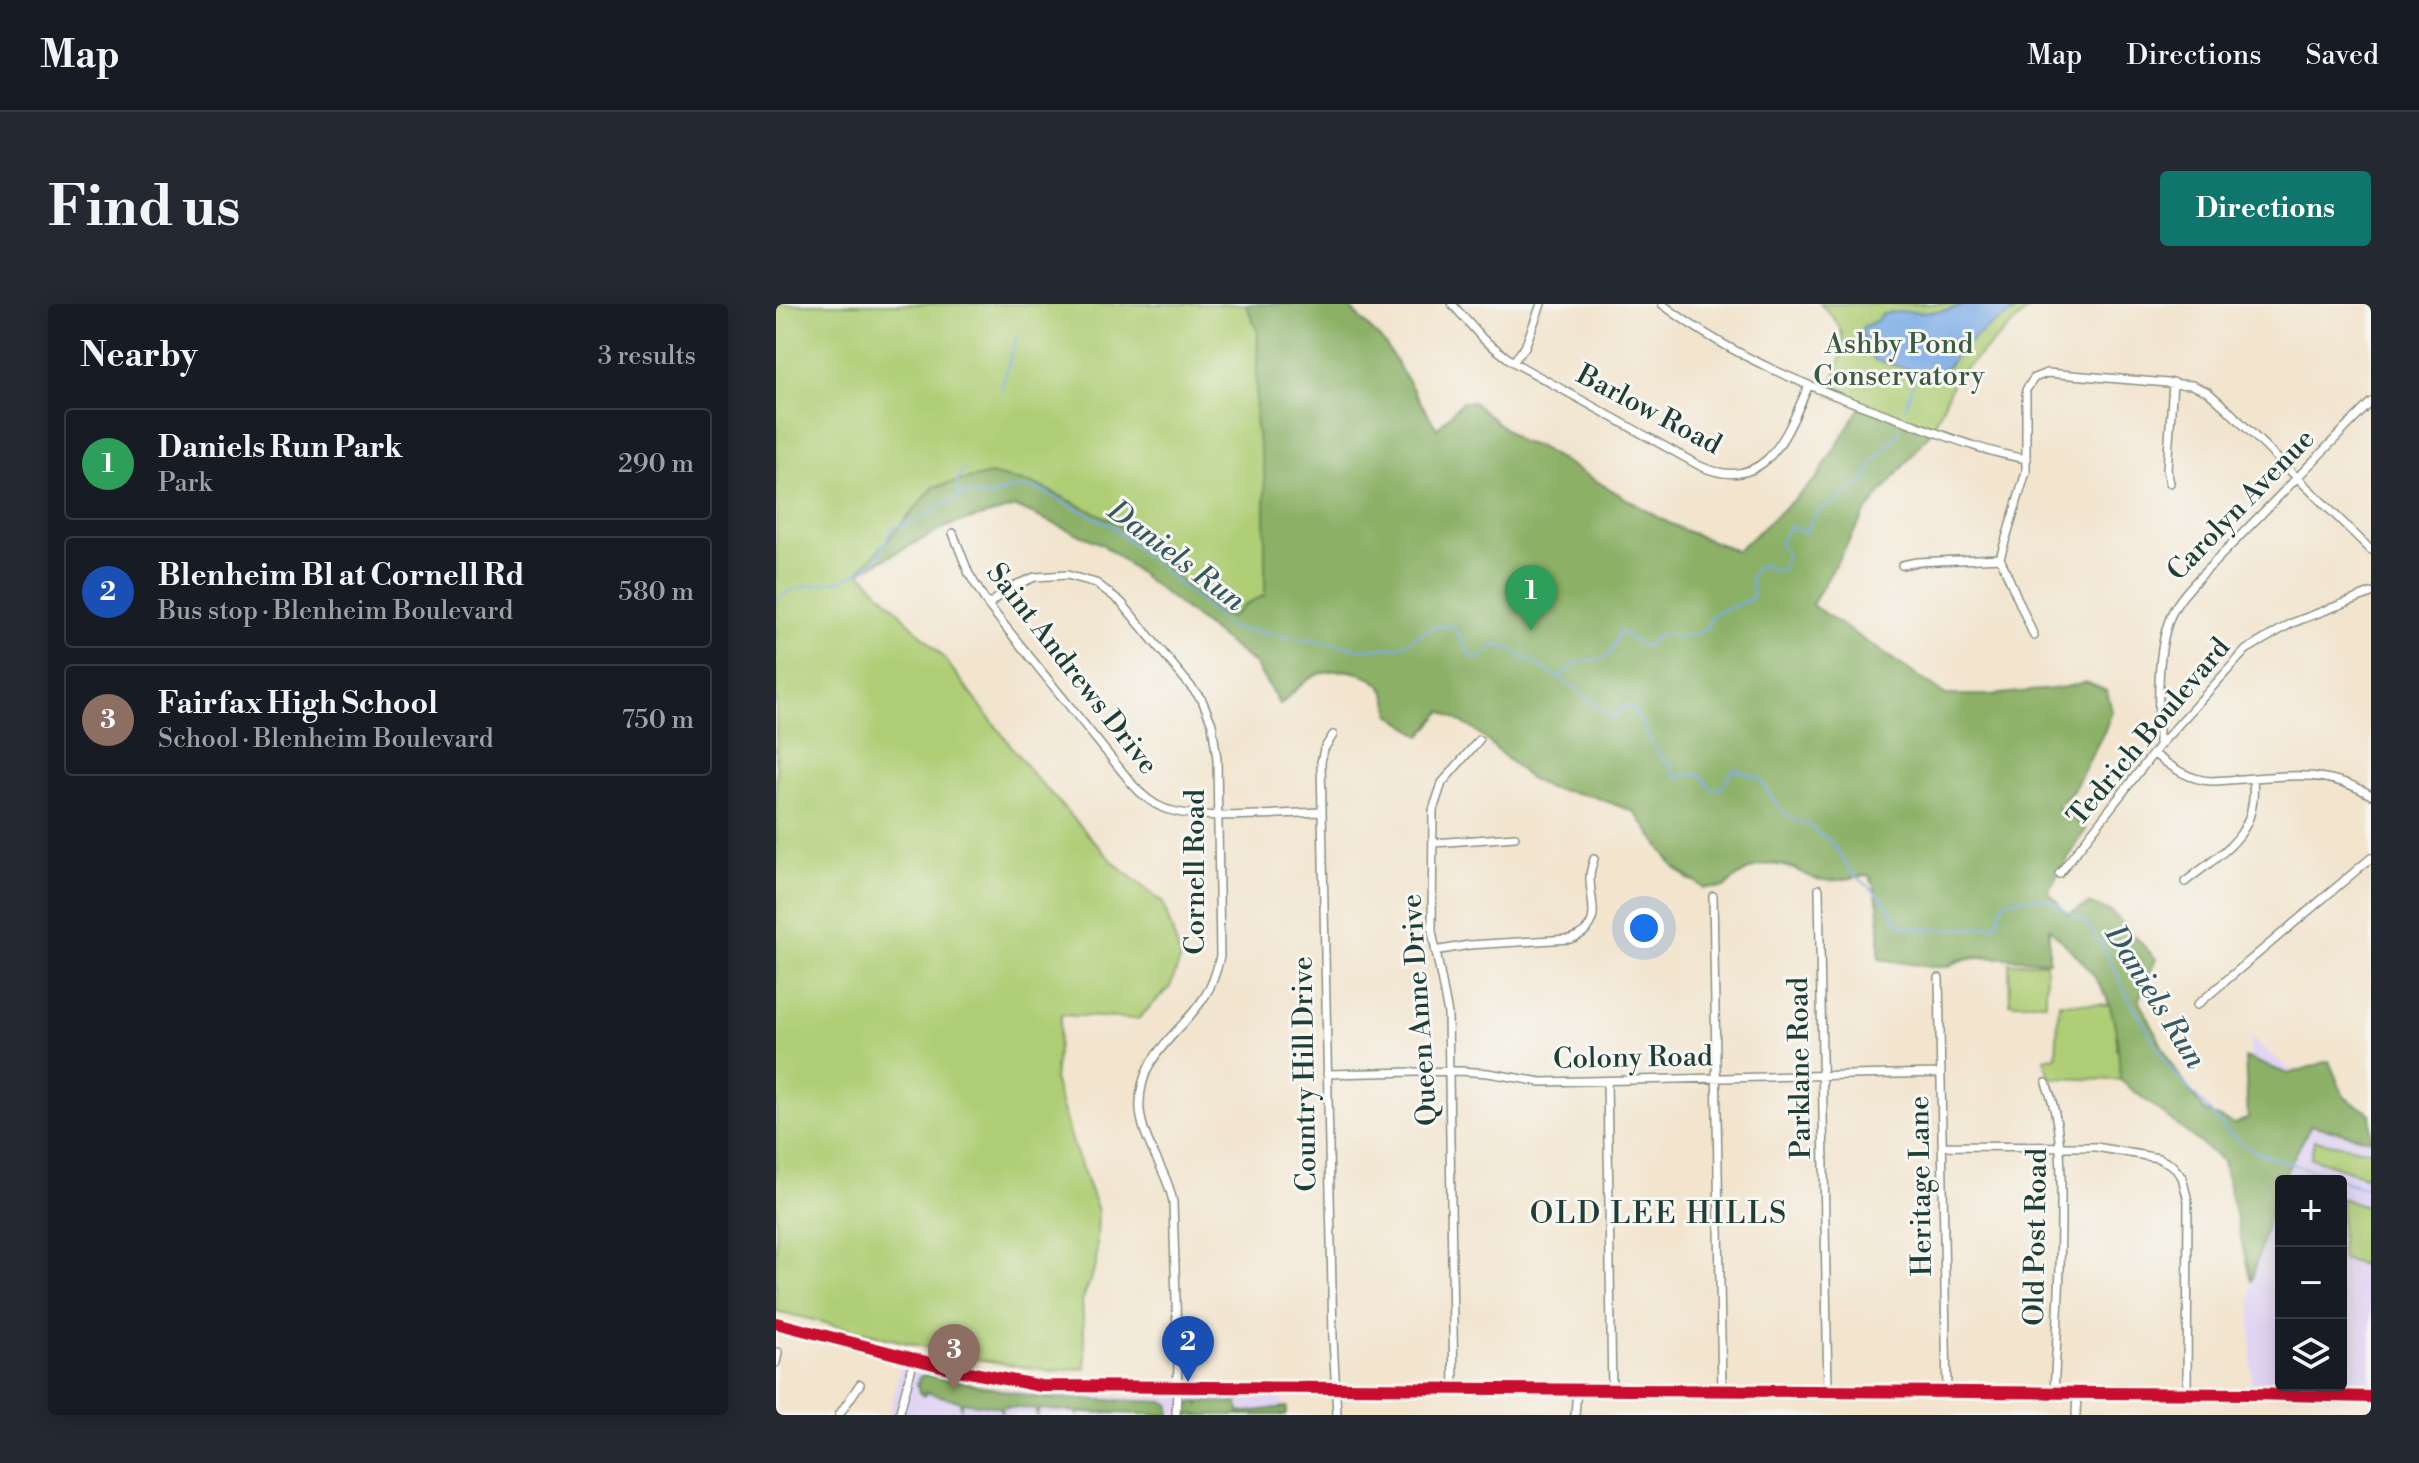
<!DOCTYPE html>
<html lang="en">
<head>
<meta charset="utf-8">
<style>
  :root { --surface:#171b24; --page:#242831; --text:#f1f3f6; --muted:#9ea1a6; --line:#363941; --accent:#0f766e }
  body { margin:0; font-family:"Libre Bodoni",serif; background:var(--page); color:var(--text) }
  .controls { position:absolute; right:24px; bottom:24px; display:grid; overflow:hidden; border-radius:8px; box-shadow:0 4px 20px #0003 }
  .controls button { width:72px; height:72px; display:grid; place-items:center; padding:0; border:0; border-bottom:2px solid var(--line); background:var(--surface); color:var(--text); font:40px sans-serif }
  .you { position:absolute; left:868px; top:624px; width:28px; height:28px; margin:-20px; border:6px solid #fff; border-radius:50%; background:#1a73e8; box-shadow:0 0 0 12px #1a73e833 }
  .badge { display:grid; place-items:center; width:52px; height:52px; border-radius:50%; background:var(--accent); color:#fff; font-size:26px; font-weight:700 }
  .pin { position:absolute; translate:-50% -66px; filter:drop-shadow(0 2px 4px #0008) }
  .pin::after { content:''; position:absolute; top:42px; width:28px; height:24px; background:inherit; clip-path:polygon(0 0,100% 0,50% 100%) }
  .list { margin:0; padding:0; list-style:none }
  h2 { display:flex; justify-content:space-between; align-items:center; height:104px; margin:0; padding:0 32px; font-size:34px }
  h2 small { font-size:26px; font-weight:400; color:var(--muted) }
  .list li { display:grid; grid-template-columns:52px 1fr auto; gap:24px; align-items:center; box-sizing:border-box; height:112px; margin:0 16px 16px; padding:0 16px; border:2px solid var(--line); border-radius:8px }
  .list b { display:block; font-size:30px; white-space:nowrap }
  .list p { margin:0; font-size:26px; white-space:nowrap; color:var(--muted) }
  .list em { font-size:26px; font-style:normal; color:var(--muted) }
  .icon { flex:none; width:44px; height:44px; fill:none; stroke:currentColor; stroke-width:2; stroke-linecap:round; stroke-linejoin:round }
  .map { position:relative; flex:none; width:1595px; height:1111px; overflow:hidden; border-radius:8px }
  header { display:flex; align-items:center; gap:48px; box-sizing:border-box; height:112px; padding:0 40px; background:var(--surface); border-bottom:2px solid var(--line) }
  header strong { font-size:38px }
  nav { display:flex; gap:44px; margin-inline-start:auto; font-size:28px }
  .intro { display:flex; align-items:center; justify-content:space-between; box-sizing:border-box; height:192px; padding:0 48px }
  h1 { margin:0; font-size:56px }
  .button { padding:20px 36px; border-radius:8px; background:var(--accent); color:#fff; font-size:28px; font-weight:700 }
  main { display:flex; gap:48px; padding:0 48px }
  aside { flex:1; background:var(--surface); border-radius:8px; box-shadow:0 4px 20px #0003 }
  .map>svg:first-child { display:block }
</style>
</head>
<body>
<header>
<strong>Map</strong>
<nav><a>Map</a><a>Directions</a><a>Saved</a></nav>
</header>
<div class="intro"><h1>Find us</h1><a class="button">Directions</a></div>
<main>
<aside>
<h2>Nearby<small>3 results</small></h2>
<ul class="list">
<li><span class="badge" style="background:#2e9e5b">1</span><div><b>Daniels Run Park</b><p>Park</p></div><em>290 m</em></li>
<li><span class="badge" style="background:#1a4fb4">2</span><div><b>Blenheim Bl at Cornell Rd</b><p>Bus stop · Blenheim Boulevard</p></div><em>580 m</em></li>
<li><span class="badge" style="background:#8d6e63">3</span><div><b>Fairfax High School</b><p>School · Blenheim Boulevard</p></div><em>750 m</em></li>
</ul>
</aside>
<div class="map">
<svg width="1595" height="1111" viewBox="0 0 1595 1111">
  <rect width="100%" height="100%" fill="#f6f6f2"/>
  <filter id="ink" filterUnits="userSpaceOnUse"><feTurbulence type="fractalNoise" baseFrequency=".0125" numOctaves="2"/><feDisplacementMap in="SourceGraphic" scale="16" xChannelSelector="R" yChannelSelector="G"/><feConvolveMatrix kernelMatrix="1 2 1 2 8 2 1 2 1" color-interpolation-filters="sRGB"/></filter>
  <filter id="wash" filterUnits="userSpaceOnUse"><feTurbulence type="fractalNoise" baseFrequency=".006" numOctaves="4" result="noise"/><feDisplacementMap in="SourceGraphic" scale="32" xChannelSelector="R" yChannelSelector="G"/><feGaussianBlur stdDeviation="1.8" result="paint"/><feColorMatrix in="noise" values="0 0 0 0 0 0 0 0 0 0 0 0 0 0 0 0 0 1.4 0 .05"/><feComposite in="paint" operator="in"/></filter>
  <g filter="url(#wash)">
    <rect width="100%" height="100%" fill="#f2e4cd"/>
    <path fill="#e1d4f3" d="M1474 733 1586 825 1595 826V1081L1565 1080V877H1505V1080L1475 1079Z
      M125 1063 208 1081 281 1092 507 1095V1111H113Z"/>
    <path fill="#afcd74" stroke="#678554" stroke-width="2" d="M0 0H565L609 40 661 125 686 98H697L744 138 763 143 883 214 907 226 962 247 1310 525 1271 587 1273 657C1243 656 1195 647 1171 663L1103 655C1103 626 1107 597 1093 571L1051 576 1040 571 1037 574C1001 555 978 553 948 584L913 576 898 563 859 508 817 492 773 484 754 475 699 426 666 407 645 432 615 411C613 401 612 389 604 381 587 365 558 362 538 372 524 379 515 391 504 401L479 360 326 240 240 203 174 221 84 268 167 353 255 468 340 561 387 599 405 654 394 683 362 715 285 711 278 775 297 840 322 907 320 961 306 997 310 1064 275 1067 194 1054 0 1007Z
      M1044 0H1258L1179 74 1156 127 1052 90C1065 51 1081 31 1044 0Z
      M1233 659H1270V699H1234Z
      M1283 699 1340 701V746L1348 747 1344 776 1274 774 1268 755 1280 753Z
      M1538 836 1595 847V874L1535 854Z
      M1565 894 1595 905V963L1565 955Z"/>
    <path fill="#8bb066" stroke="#55764d" stroke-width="2" d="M470 0H570L609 40 661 125 686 98H697L744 138 763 143 883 214 907 226 961 247 1040 175 1085 102 1156 127 1089 209 1036 301 1170 391H1214L1286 384 1310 378 1331 387 1336 407 1329 426 1297 487 1281 503 1310 525 1272 587 1292 611 1314 600 1336 608 1380 655 1363 695 1395 760 1429 808 1459 820 1472 814 1469 753 1512 770 1553 757 1568 793 1595 810V836L1535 821 1501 885 1475 978 1447 857 1344 776C1343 748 1341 715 1329 690 1316 664 1293 644 1273 624V657L1198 652 1180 657 1171 663H1155L1103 655C1103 626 1107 597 1093 571 1076 573 1054 580 1037 574 1029 571 1022 565 1014 563 989 554 965 567 948 584H928L898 563 859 508 817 492 773 484 754 475 699 426 666 407 645 432 615 411C613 401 612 389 604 381 587 365 558 362 538 372 524 379 515 391 504 401L479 360 326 240 240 203 174 221 83 268 158 183 214 170 261 181 339 218 440 308 454 314 467 302 489 291V172L479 117 482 28Z
      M149 1070 263 1094 389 1098 394 1102V1111L306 1108 302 1111V1108L263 1105 261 1111 259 1105 227 1103 225 1108 223 1103 187 1098 185 1103 184 1097 149 1088 148 1092 143 1088 141 1080 144 1073Z
      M418 1098H423V1101L426 1098 462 1099 463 1109 511 1103 510 1111H407L408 1103Z"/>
    <path fill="#7aabe5" stroke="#4c748c" stroke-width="2" d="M1188 0H1244L1243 5 1212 23 1187 44 1171 63 1159 71 1151 73 1141 67 1098 56 1085 28 1087 23 1102 16 1105 11C1133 2 1159 15 1188 0Z"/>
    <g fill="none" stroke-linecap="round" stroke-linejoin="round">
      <path stroke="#7aabe5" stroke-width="2" d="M225 85 241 32
        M1129 104 1141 66
        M184 190C179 178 181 173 189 164
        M0 296 17 285 66 276 83 268 99 258 116 224 141 216 189 189 213 193 236 184 263 185 334 221 455 324 588 345 623 343 658 323 677 322 696 354 702 355 717 342 731 343 806 388 818 401 836 415 845 405 852 402C873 417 871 449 896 461L897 470 904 474 910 470 925 471 934 484 944 486 958 465 984 474C994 494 1011 518 1034 521L1042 530 1053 535 1076 568 1107 595 1124 621C1157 628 1186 626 1220 621L1228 597 1250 594 1274 596 1310 620 1327 642 1348 686 1393 763 1453 829 1474 845 1492 852 1595 886
        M784 373 802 358 824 356 835 349 843 327 868 343 875 339 877 334 891 329 900 334 929 327 937 311 977 294 975 274 979 265 989 261 997 267 1006 266 1011 251 1003 238 1014 222 1029 229 1039 210 1089 178 1098 157 1120 134 1124 125"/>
    </g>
  </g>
  <g filter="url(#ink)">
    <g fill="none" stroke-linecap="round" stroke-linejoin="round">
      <defs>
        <path id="minor" d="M676 0 707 35 737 58 924 162C990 191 1010 132 1032 83
          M886 0C961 57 1046 88 1134 119 1172 133 1212 149 1251 155
          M737 58 749 43 765 0
          M1394 179 1391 166 1397 78
          M177 229 193 270 212 301 357 481C365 490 375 499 387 504 421 518 505 509 545 508
          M1126 261 1141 258 1224 254
          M212 301 237 282 259 273 291 271 320 279 345 298 426 396 436 420 441 455 444 652C441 666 437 680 429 692 404 732 361 750 364 806 367 840 391 865 397 898L402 1061 400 1111
          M1258 332 1224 254 1250 168V86L1258 74 1271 69 1416 81 1432 88 1451 105 1595 246
          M557 431 548 445 545 458 557 1034 561 1111
          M1383 442C1383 402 1379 343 1397 307 1403 295 1412 286 1420 277L1595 98
          M1378 450C1397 464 1413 476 1436 477 1494 475 1543 460 1595 491
          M658 539 739 533
          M1283 570 1383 442 1470 346 1516 319 1595 289
          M1409 578C1449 546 1482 532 1477 475
          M1043 585 1052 1087
          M937 592 946 1087
          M659 647 693 641 794 635C829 623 814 600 814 574 814 568 816 561 818 555
          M1163 674 1171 1088
          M1421 701 1595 554
          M551 770 684 767 712 769 765 778 1165 769
          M831 777 836 1087
          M1270 779C1287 822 1285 866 1285 912 1285 971 1281 1030 1278 1089
          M1166 842 1320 843 1382 854 1396 861 1406 873 1412 897 1411 1091
          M0 1059 2 1048
          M678 1085 672 710 656 627 657 506 666 479 703 436
          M63 1111 84 1080
          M123 1111 138 1055
          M799 1111 801 1086
          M1300 1111 1301 1090"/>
        <path id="major" d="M0 1019 177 1065 265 1082 1476 1090 1595 1093"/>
      </defs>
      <use href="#minor" stroke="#889080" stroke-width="10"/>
      <use href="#major" stroke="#889080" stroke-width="12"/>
      <use href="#minor" stroke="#fff" stroke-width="7"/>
      <use href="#major" stroke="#fff" stroke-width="9"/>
      <defs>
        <path id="bus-1" d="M0 1019 177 1065 265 1082 1476 1090 1595 1093"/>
      </defs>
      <use href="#bus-1" stroke="#f6f6f2" stroke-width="18"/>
      <use href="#bus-1" stroke="#c8102e" stroke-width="12"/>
    </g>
  </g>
  <g text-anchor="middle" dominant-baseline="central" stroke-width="6" stroke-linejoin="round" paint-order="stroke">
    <g font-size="28" fill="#3c5a41" stroke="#f6f6f2">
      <text x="1123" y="40">Ashby Pond<tspan x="1123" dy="32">Conservatory</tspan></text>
    </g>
    <g font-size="28" fill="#1f3d34" stroke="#f6f6f2">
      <text transform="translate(873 106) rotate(28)">Barlow Road</text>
      <text transform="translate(1465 201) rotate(-46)">Carolyn Avenue</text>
      <text transform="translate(296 365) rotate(52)">Saint Andrews Drive</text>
      <text transform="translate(1373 428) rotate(-50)">Tedrich Boulevard</text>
      <text transform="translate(419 568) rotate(-90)">Cornell Road</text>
      <text transform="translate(644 706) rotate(-94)">Queen Anne Drive</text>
      <text transform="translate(857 754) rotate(-1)">Colony Road</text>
      <text transform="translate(1024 764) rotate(-91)">Parklane Road</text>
      <text transform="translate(529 770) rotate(-91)">Country Hill Drive</text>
      <text transform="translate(1145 882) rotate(-91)">Heritage Lane</text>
      <text transform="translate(1260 933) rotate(-89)">Old Post Road</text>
    </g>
    <g font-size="30" font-style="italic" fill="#365860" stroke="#f6f6f2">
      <text transform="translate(400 252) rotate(37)">Daniels Run</text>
      <text transform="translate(1379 693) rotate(58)">Daniels Run</text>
    </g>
    <g font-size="30" letter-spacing="2" fill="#1f3d34" stroke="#f6f6f2">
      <text x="883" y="910">OLD LEE HILLS</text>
    </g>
  </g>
</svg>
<div class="controls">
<button>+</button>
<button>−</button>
<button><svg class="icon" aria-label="layers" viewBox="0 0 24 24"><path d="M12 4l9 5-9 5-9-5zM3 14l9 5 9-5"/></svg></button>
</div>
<div class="you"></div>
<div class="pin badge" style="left:755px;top:327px;background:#2e9e5b">1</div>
<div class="pin badge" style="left:412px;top:1078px;background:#1a4fb4">2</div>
<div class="pin badge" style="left:178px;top:1086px;background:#8d6e63">3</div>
</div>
</main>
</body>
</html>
